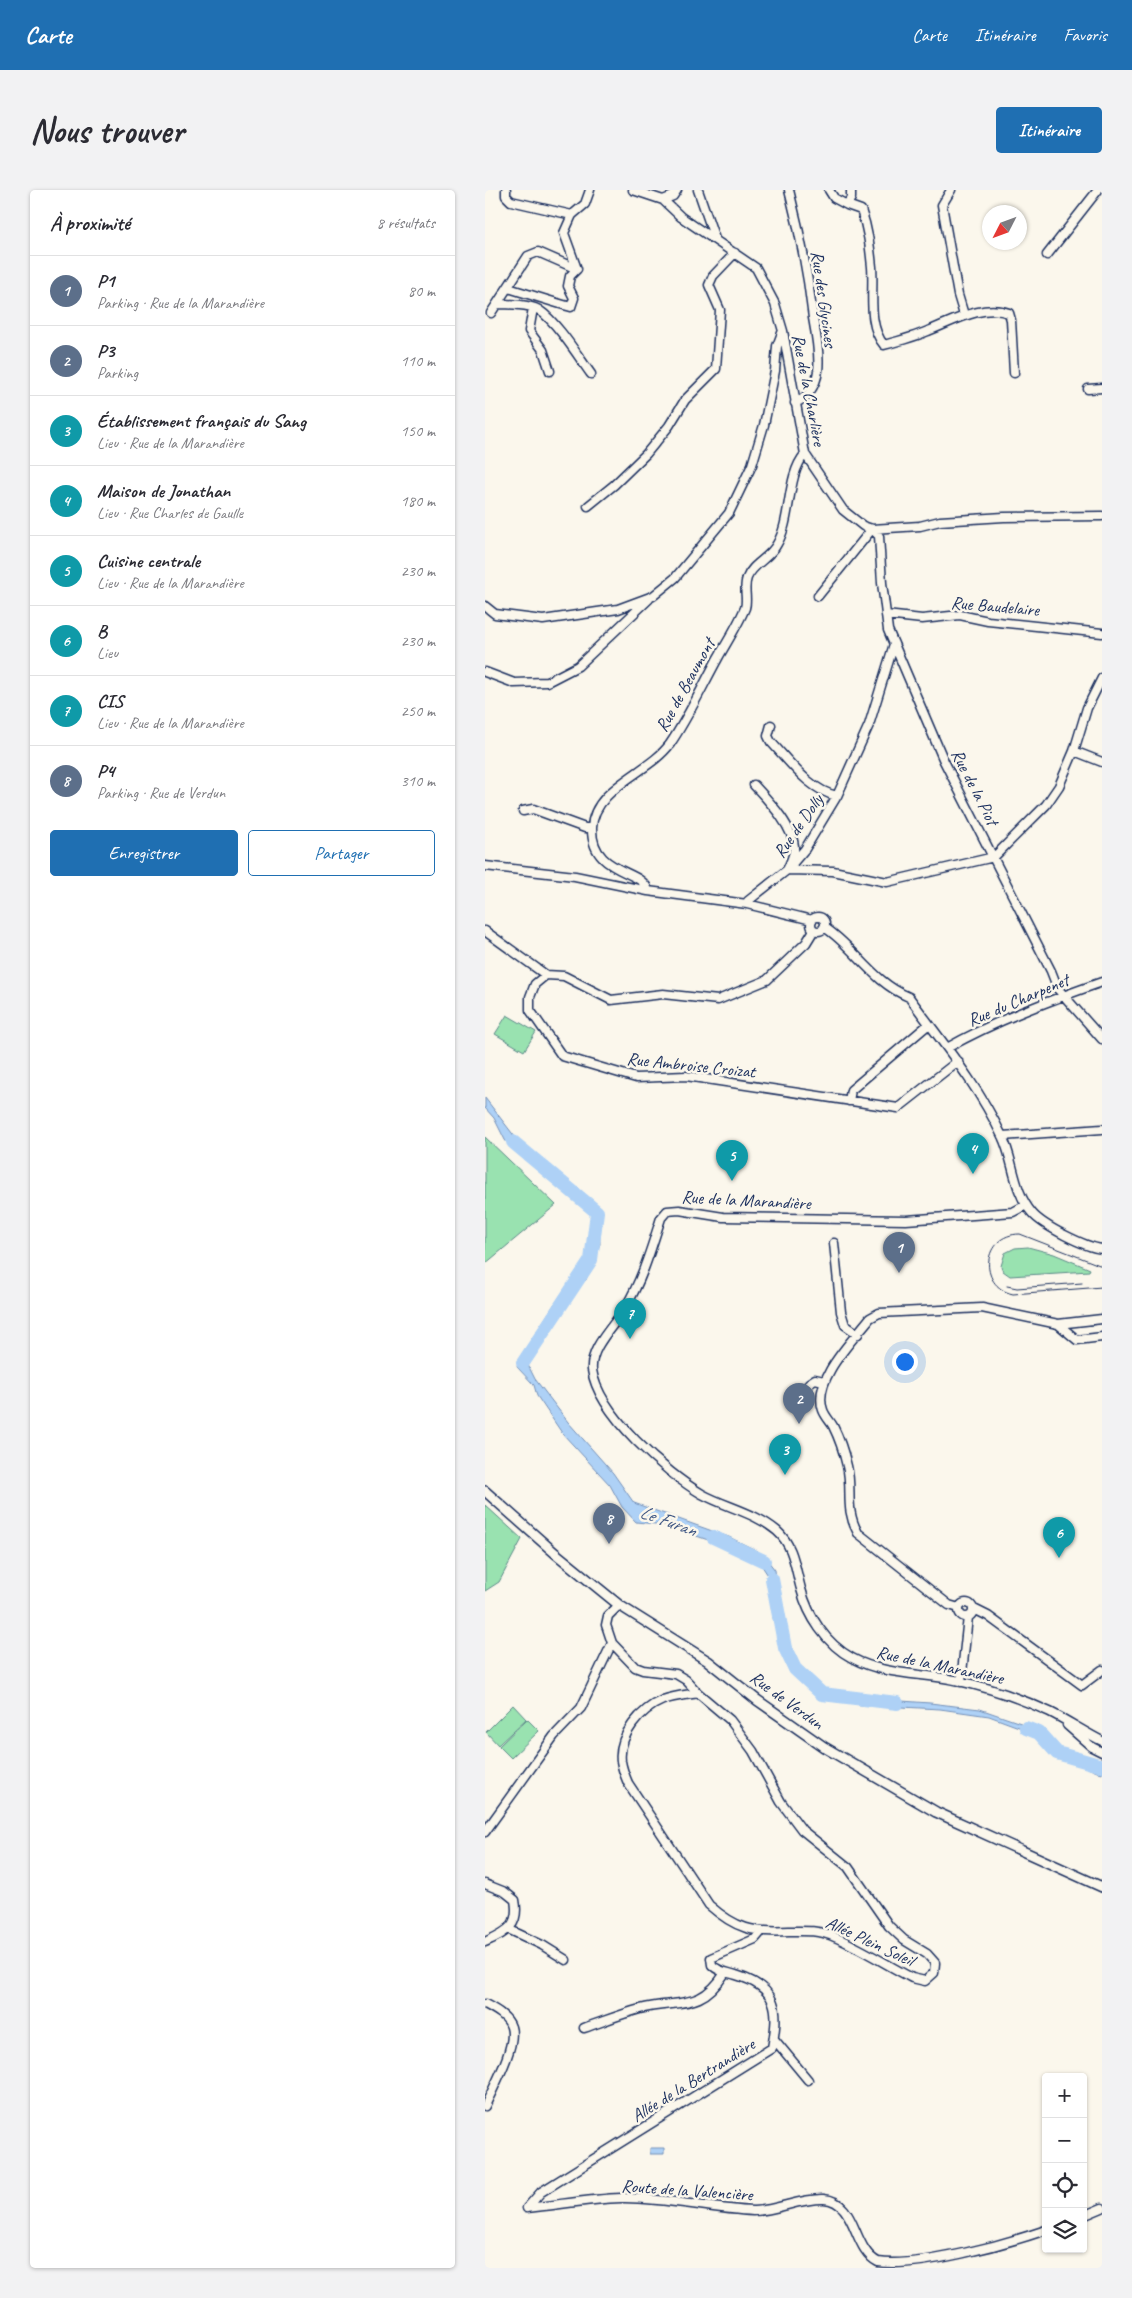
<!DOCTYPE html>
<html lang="fr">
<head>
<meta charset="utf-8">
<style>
  :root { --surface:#fff; --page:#f2f2f3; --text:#2b2b33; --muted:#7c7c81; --line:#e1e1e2; --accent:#1f6fb2 }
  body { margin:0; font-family:Caveat,sans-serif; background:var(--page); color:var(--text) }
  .controls { position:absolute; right:15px; bottom:15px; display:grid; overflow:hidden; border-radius:5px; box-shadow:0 1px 4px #0004 }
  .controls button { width:45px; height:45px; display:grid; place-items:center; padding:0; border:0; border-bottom:1px solid var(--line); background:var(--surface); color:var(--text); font:25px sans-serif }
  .compass { position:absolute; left:497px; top:15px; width:45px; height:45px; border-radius:50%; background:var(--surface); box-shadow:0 1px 4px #0004; rotate:228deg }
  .you { position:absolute; left:419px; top:1171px; width:18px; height:18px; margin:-12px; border:4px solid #fff; border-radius:50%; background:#1a73e8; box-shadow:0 0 0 8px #1a73e833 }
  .badge { display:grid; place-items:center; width:32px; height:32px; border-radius:50%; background:var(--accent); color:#fff; font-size:16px; font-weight:700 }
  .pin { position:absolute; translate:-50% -41px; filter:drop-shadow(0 1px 2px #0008) }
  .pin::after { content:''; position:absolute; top:26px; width:18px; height:15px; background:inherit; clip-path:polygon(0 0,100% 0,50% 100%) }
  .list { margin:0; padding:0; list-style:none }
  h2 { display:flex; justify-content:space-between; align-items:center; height:65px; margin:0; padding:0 20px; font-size:21px }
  h2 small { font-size:16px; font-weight:400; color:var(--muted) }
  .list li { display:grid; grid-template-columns:32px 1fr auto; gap:15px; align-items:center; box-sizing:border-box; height:70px; padding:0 20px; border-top:1px solid var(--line) }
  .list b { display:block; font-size:19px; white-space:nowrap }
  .list p { margin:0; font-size:16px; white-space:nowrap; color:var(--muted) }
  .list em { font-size:16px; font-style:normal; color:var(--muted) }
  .actions { display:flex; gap:10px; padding:15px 20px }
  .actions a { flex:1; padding:11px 0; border:1px solid var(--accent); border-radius:5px; text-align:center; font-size:18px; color:var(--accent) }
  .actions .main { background:var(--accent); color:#fff }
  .icon { flex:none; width:28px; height:28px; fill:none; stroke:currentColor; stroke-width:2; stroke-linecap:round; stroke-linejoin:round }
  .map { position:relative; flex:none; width:617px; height:2078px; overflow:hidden; border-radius:5px }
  header { display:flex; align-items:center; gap:30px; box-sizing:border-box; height:70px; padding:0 25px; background:var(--accent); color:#fff }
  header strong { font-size:24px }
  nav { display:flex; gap:28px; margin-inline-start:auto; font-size:18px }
  .intro { display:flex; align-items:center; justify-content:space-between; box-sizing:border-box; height:120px; padding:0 30px }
  h1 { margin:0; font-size:35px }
  .button { padding:12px 22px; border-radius:5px; background:var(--accent); color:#fff; font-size:18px; font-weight:700 }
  main { display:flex; gap:30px; padding:0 30px }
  aside { flex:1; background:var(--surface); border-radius:5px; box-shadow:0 1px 4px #0004 }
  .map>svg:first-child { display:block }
</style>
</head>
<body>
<header>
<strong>Carte</strong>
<nav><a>Carte</a><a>Itinéraire</a><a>Favoris</a></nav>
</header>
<div class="intro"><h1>Nous trouver</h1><a class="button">Itinéraire</a></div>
<main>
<aside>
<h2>À proximité<small>8 résultats</small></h2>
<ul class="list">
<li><span class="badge" style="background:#5c6f8a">1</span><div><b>P1</b><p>Parking · Rue de la Marandière</p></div><em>80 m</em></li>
<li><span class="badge" style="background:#5c6f8a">2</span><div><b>P3</b><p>Parking</p></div><em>110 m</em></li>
<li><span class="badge" style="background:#0f9aa8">3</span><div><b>Établissement français du Sang</b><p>Lieu · Rue de la Marandière</p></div><em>150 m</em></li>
<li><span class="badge" style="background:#0f9aa8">4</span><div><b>Maison de Jonathan</b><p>Lieu · Rue Charles de Gaulle</p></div><em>180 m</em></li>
<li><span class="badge" style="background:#0f9aa8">5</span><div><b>Cuisine centrale</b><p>Lieu · Rue de la Marandière</p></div><em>230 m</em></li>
<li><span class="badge" style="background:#0f9aa8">6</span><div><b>B</b><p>Lieu</p></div><em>230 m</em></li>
<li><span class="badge" style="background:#0f9aa8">7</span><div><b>CIS</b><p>Lieu · Rue de la Marandière</p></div><em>250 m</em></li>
<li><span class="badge" style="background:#5c6f8a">8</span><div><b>P4</b><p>Parking · Rue de Verdun</p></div><em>310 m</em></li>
</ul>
<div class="actions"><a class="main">Enregistrer</a><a>Partager</a></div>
</aside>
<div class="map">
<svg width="617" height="2078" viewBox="0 0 617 2078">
  <rect width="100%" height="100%" fill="#fbf7ec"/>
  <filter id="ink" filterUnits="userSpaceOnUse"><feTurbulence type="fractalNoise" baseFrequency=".02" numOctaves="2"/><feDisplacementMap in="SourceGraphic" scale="10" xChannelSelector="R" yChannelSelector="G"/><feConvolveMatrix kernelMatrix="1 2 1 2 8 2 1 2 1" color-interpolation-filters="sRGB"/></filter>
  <g filter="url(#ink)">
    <path fill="#99e2b0" stroke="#5a8887" d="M22 825 51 842 39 861 10 844Z
      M0 947 71 1015 0 1074Z
      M543 1057 569 1064 605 1079 604 1081 525 1086 518 1081 516 1076 520 1063 530 1058Z
      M0 1315 37 1349 14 1392 0 1401Z
      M28 1515 41 1529 13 1555 1 1542Z
      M42 1529 54 1541 26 1568 14 1556Z"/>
    <path fill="#aed1f6" stroke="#7390b9" d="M0 908 44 965 64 975 76 988 99 1003 114 1025 115 1054 101 1090 85 1106 55 1143 47 1158 43 1175 50 1189 83 1232 128 1283 149 1313 244 1347 273 1361 283 1371 290 1380 292 1398 290 1416 300 1453 319 1488 333 1499 360 1507 445 1513 495 1519 556 1540 575 1561 617 1578V1584L575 1567 558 1546 504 1526 455 1519 376 1515 335 1506 314 1491 306 1479 288 1428 286 1409 288 1393 275 1373 248 1356 223 1350 180 1335 151 1332 137 1317 125 1295 77 1243 52 1206 49 1195 32 1177 34 1169 70 1113 92 1094 111 1054V1045L106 1025 94 1006 27 959 20 950 9 928 0 918Z
      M165 1958H179V1964H165Z"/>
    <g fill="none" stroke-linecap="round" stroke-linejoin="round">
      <path stroke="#aed1f6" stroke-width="14" d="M28 952 112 1022 106 1070 38 1173
        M228 1347 279 1371
        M287 1389 300 1458 310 1479 337 1504 412 1513
        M541 1538 554 1543 572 1563 617 1576"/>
      <defs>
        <path id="minor" d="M21 0V6L26 11 87 25
          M148 0 178 10 188 6 192 0
          M213 0 230 49
          M304 0C315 42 323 84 328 128 331 144 335 164 333 181 331 195 323 208 310 213
          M344 0 349 8 362 15 366 8V0
          M466 0 457 15 473 105 479 125
          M178 10 196 27 271 78 290 114 298 141 320 264 358 320 378 336 387 339 435 336 455 331 519 327 617 326
          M362 15 376 20C383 39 385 57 387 77 389 101 382 135 399 155 414 151 429 147 443 141 467 132 497 113 524 123L526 130 529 183
          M562 65 613 0
          M92 79 79 43 87 25 100 14 105 0
          M23 98C44 104 64 111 86 117L89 108 83 96 85 86 92 79
          M12 114C24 114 44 114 54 120 72 132 93 166 106 184
          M48 118 44 141 58 160 65 181
          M6 123 43 66 53 62 92 79
          M603 199 617 198
          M103 316 129 295 161 264 184 236 200 210 231 179 235 120 224 95 228 86 250 63
          M387 339 394 346 397 393 403 440 459 571 566 781 573 799 617 849
          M333 406 387 339
          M0 416 10 424 58 430 133 419 168 406 190 388 244 323 267 275 279 235 290 181 292 156 297 143
          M401 425 437 429 475 425 503 431 617 443
          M0 482 29 493 62 492 93 476 164 409
          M286 535 283 546 286 552C305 572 324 600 352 606
          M589 561 617 572
          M269 595C283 610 311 639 309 661 308 667 305 674 302 680L348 681 402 692 509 667 561 615 574 596 589 561 602 518 617 488
          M38 621 48 619 100 638H107
          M0 676 90 686 163 701 262 714 327 730
          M163 701C159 679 106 685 107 638 108 598 164 583 185 554 203 528 217 497 233 468 242 452 253 435 260 418 263 409 258 398 262 388 267 374 285 368 292 354 307 329 301 286 320 264
          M262 714 263 711 302 680 320 659 352 606 384 535 409 454
          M326 734a7 7 0 1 1 14 0a7 7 0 1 1-14 0Z
          M339 737C370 757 387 792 424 807 457 852 493 895 517 946 529 970 528 1001 547 1023 558 1036 600 1057 617 1059
          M329 740 321 753 282 790 233 810 178 804 126 810 79 786 61 785 50 794 45 807V820L77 866 151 888 201 886 413 918 473 871
          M0 741 61 785
          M462 858C512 830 563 811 617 792
          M364 911 366 900 444 834
          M517 946 617 939
          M541 1015 528 1022 421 1030 238 1027 194 1020 182 1021 176 1028C166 1059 157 1090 140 1118 129 1136 105 1157 107 1180 113 1223 181 1283 217 1304 241 1317 271 1323 292 1341 309 1356 310 1378 316 1399 323 1426 341 1454 367 1468 398 1485 435 1483 470 1490 502 1497 535 1508 565 1522 583 1531 599 1542 617 1551
          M349 1053 356 1122 360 1135 373 1144
          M617 1129 573 1134 592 1150 617 1147
          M320 1209 324 1193 330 1189 339 1191
          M474 1420a7 7 0 1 1 14 0a7 7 0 1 1-14 0Z
          M134 1415 123 1426 121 1435 127 1453 150 1477 158 1480 191 1484 201 1490 213 1503 245 1530 268 1561 296 1612 317 1640 363 1677 404 1736 419 1750 442 1764 450 1773 449 1783 440 1791 427 1788C400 1774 373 1756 345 1745 332 1740 318 1741 304 1741 268 1743 251 1739 224 1715L143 1593C140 1586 137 1578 136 1571 133 1545 156 1519 178 1510 189 1506 202 1505 213 1503
          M474 1418 464 1415 373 1343C359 1318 368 1300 362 1276 359 1263 354 1248 348 1236 345 1231 340 1226 338 1220 327 1190 367 1151 385 1128L394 1123 497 1118 573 1134
          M489 1419 503 1426 597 1495 617 1480
          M476 1492 483 1427
          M582 1535 607 1557 617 1562
          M0 1642 69 1546 96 1518 127 1453
          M0 1694 20 1702 30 1710C35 1737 21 1742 0 1752
          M23 1739 57 1755 81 1770
          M0 1814C9 1819 23 1826 26 1837 32 1856 8 1898 0 1916
          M99 1838C117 1832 136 1824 155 1819 193 1809 215 1822 240 1783
          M289 1849 323 1890
          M42 2018C73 2015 105 2009 136 2008 178 2007 225 2019 268 2021 291 2021 315 2008 339 2009 372 2011 367 2059 393 2072 434 2078 520 2054 561 2040
          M42 2018 56 2002 287 1858C294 1819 294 1798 251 1785 242 1782 234 1782 227 1775L226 1768 270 1749 276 1742
          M598 2026 617 2018"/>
        <path id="major" d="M0 1301 70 1363 134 1415 223 1471 272 1510 339 1557 451 1622 617 1697"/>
      </defs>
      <use href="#minor" stroke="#1b2f5e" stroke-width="11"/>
      <use href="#major" stroke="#1b2f5e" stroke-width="12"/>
      <use href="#minor" stroke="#fbf7ec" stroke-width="8"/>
      <use href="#major" stroke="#fbf7ec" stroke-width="9"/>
      <path stroke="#1b2f5e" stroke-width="1" d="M617 1076 535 1044C497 1044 492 1096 528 1104L617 1097
        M522 1096 532 1098 597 1093"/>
    </g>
  </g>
  <g text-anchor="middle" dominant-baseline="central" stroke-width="5" stroke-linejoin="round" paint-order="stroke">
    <g font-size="18" fill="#1b2f5e" stroke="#fbf7ec">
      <text transform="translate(339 109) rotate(82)">Rue des Glycines</text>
      <text transform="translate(324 200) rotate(79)">Rue de la Charlière</text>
      <text transform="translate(510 416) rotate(5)">Rue Baudelaire</text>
      <text transform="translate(200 495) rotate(-61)">Rue de Beaumont</text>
      <text transform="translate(490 597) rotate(63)">Rue de la Piot</text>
      <text transform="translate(313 636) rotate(-55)">Rue de Dolly</text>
      <text transform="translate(533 810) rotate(-23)">Rue du Charpenet</text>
      <text transform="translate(206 875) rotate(6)">Rue Ambroise Croizat</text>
      <text transform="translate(261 1010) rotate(3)">Rue de la Marandière</text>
      <text transform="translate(455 1475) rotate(12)">Rue de la Marandière</text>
      <text transform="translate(302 1510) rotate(36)">Rue de Verdun</text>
      <text transform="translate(385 1751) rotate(25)">Allée Plein Soleil</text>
      <text transform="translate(208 1890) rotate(-32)">Allée de la Bertrandière</text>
      <text transform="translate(202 2000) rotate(4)">Route de la Valencière</text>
    </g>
    <g font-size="19" font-style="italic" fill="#405884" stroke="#fbf7ec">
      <text transform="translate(183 1331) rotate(20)">Le Furan</text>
    </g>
  </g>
</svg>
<div class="controls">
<button>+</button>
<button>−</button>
<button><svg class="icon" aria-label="locate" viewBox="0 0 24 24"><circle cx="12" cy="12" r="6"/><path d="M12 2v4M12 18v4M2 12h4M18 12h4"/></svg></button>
<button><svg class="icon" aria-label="layers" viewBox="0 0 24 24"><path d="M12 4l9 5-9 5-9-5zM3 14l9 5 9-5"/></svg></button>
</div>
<svg class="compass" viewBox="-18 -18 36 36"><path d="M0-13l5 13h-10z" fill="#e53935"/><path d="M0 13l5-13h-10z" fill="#7c7c81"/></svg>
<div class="you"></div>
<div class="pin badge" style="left:414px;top:1083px;background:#5c6f8a">1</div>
<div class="pin badge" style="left:314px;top:1234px;background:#5c6f8a">2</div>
<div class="pin badge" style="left:300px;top:1285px;background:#0f9aa8">3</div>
<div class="pin badge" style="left:488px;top:984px;background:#0f9aa8">4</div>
<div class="pin badge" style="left:247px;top:991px;background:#0f9aa8">5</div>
<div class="pin badge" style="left:574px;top:1368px;background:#0f9aa8">6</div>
<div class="pin badge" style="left:145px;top:1149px;background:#0f9aa8">7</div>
<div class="pin badge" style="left:124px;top:1354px;background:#5c6f8a">8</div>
</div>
</main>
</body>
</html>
